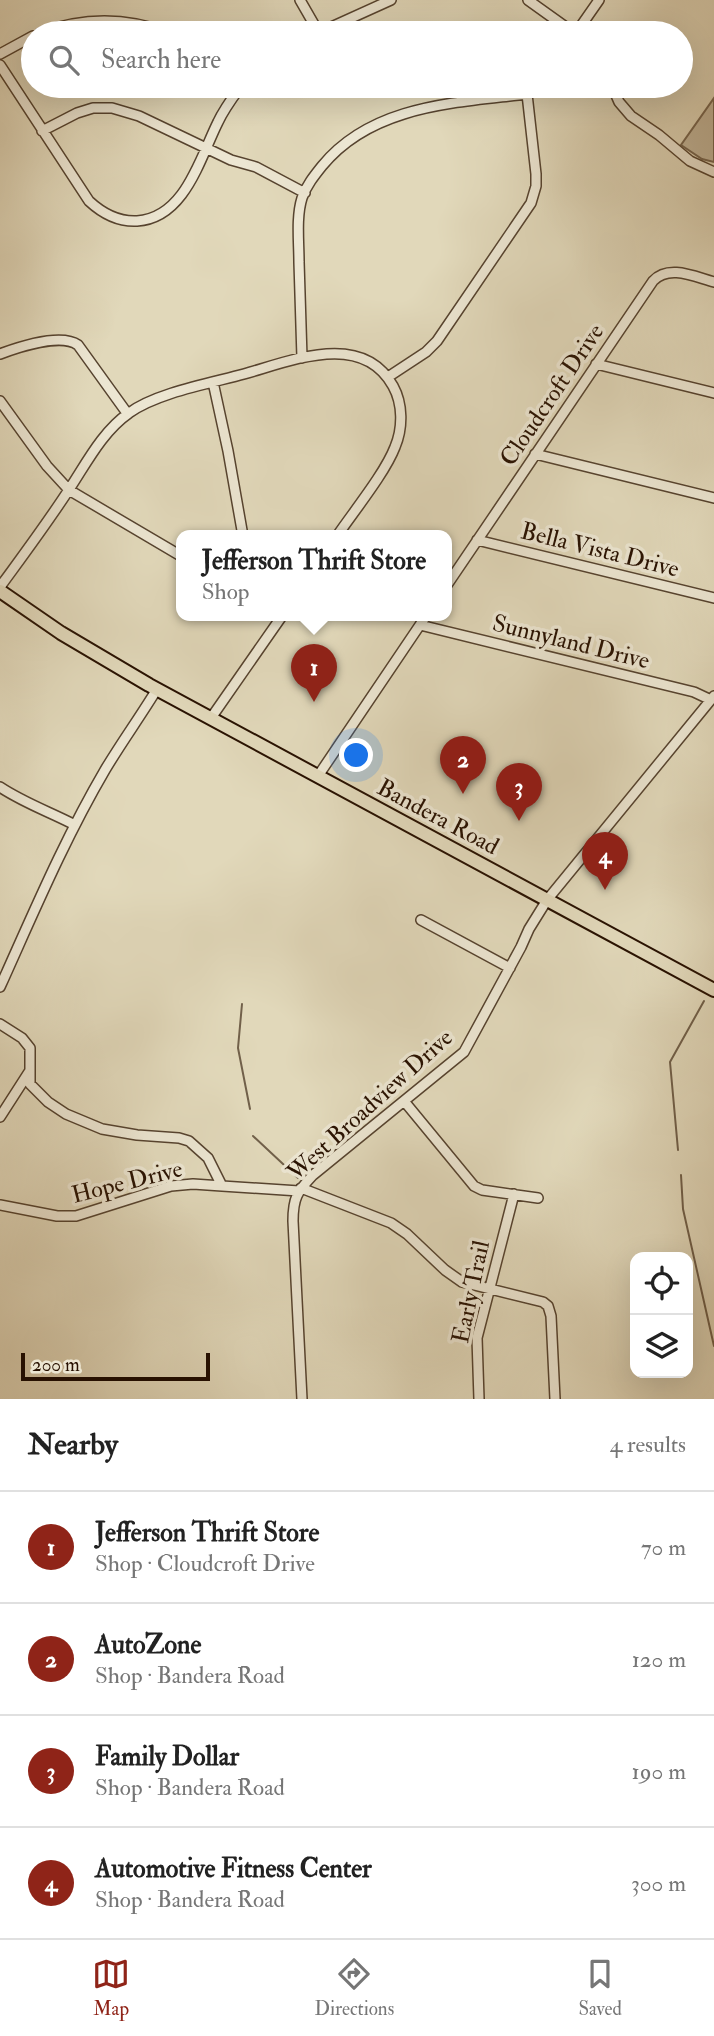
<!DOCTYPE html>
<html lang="en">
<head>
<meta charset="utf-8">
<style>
  :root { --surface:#fff; --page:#f6f6f6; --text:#222; --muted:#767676; --line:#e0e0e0; --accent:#8f2418 }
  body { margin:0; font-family:"IM FELL Double Pica",serif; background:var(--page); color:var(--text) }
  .controls { position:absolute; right:21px; bottom:21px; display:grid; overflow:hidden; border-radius:14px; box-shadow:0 7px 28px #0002 }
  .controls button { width:63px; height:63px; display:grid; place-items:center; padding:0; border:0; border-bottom:2px solid var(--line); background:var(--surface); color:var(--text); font:35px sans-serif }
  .scale { position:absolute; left:21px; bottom:18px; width:189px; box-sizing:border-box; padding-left:7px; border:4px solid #281101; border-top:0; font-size:19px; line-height:24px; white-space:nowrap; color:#281101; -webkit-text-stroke:5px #ece6d2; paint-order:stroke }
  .you { position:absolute; left:357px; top:756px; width:24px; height:24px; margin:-18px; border:5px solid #fff; border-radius:50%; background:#1a73e8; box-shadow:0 0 0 10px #1a73e833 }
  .badge { display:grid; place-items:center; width:46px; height:46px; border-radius:50%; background:var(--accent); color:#fff; font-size:23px; font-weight:700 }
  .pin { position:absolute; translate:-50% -58px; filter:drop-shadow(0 2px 4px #0008) }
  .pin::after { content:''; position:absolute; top:37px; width:24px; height:21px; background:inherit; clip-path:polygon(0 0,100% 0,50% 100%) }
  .popup { position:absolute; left:176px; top:530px; width:276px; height:91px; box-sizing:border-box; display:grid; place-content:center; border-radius:14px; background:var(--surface); filter:drop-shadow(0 2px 5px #0005); font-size:23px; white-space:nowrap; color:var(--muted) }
  .popup b { font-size:26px; color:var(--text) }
  .popup::after { content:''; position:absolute; left:50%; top:100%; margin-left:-14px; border:14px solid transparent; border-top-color:var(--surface) }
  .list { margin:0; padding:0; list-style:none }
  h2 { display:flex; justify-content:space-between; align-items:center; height:91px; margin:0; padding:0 28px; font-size:30px }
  h2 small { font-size:23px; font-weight:400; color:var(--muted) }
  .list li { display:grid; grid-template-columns:46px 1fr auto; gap:21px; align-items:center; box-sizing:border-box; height:112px; padding:0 28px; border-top:2px solid var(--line) }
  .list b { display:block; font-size:26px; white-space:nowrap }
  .list p { margin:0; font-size:23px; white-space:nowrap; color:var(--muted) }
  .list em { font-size:23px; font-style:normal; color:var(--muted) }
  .icon { flex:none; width:38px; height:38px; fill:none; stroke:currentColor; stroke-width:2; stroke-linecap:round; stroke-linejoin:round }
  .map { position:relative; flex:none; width:714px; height:1399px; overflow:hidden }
  .search { position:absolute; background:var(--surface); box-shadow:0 7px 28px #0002; left:21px; right:21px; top:21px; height:77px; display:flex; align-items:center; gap:18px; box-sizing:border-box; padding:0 24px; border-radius:38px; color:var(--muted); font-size:26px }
  .sheet { height:539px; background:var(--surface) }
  nav { display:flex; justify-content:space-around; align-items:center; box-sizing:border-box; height:98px; border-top:2px solid var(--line); background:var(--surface); font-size:19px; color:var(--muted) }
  nav a { display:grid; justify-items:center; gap:4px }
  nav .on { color:var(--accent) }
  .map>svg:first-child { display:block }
</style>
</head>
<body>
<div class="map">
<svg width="714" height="1399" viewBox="0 0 714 1399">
  <rect width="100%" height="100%" fill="#e1d8ba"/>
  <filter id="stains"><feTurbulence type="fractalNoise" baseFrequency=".00286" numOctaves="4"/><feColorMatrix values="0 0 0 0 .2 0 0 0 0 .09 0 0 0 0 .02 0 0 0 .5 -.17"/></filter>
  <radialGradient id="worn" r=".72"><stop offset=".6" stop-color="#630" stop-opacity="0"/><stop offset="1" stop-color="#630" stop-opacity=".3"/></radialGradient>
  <path fill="#c2b69b" stroke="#75644e" stroke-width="2" d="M714 98V162L702 159 681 145Z"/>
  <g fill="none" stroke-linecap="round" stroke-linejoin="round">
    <path stroke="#71604a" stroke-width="2" d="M242 1004 238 1048 250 1109
      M253 1136 298 1178
      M678 1150 670 1062 704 1001
      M681 1175 683 1209 714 1346"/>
    <defs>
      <path id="minor" d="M300 0 319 33
        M528 0 574 33
        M40 33C83 17 126 17 168 33
        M318 33 391 0
        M576 33 599 0
        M0 54 33 36
        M0 65 89 201C103 214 118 222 137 221 185 218 200 158 218 122 224 109 233 97 241 86
        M612 86 619 102 631 116 659 135 690 161 714 172
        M527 94 535 86
        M42 131 77 113 93 108H112L139 116 231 160 256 167 305 193
        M0 354C19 347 61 333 78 345L127 413
        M302 358C301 326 300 294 299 262 299 242 296 217 302 198 306 186 314 176 322 166 372 105 454 103 527 94
        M596 364 714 393
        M388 377 426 352 437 341 531 203 536 186V174L527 94
        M213 382 228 451 243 536
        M0 401 47 466 69 490 181 556
        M535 454 714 498
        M477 540 714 598
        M447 585 653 281C669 264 695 277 714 282
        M0 587C24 554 48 522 70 488 87 462 103 431 129 413 156 393 211 383 244 374 291 361 362 330 393 386 403 404 403 428 395 447 385 473 354 511 337 536
        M420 625 694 692 711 700
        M211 718 282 616
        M318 776 426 616
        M0 787C24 803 50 812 75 825
        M421 920 510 968
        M0 987C33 914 64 840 105 770 121 743 140 717 157 689
        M0 1024 22 1038 30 1048V1084L48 1102 66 1114 102 1129 137 1135 179 1138 189 1141 208 1158 222 1186 299 1191
        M404 1101 474 1186 482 1190 538 1198
        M0 1117 29 1072
        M301 1188 391 1223 407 1234 445 1270 462 1282 543 1302 548 1306 551 1316 555 1399
        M0 1205 57 1216H76L171 1186 193 1184 222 1186
        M302 1399 293 1221C293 1198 297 1192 313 1175L464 1052 521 947 529 929 547 900 714 696
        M479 1399 477 1338 514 1194"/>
      <path id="major" d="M0 591 61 633 149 685 714 990"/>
    </defs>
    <use href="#minor" stroke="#56432f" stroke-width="12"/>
    <use href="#major" stroke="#281101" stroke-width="16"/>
    <use href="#minor" stroke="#ece6d2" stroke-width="9"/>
    <use href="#major" stroke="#e1d8ba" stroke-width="12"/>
  </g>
  <g text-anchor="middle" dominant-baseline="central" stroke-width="7" stroke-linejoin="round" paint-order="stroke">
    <g font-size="24" fill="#281101" stroke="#ece6d2">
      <text transform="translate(552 395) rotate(-56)">Cloudcroft Drive</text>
      <text transform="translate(600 550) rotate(14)">Bella Vista Drive</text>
      <text transform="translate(571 642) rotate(14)">Sunnyland Drive</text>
      <text transform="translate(438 817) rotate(28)">Bandera Road</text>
      <text transform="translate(370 1105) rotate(-42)">West Broadview Drive</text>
      <text transform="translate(127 1182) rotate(-14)">Hope Drive</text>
      <text transform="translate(471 1292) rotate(-78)">Early Trail</text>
    </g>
  </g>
  <rect width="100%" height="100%" filter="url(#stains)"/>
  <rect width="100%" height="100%" fill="url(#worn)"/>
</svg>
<div class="controls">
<button><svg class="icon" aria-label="locate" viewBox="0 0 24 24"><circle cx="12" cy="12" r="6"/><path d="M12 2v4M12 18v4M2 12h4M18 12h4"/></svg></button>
<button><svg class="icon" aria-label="layers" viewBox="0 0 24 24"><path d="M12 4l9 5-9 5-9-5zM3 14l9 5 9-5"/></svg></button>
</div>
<div class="scale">200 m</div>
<div class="you"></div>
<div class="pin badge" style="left:314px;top:702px">1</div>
<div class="popup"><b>Jefferson Thrift Store</b>Shop</div>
<div class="pin badge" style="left:463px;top:794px">2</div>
<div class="pin badge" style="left:519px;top:821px">3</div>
<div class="pin badge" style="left:605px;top:890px">4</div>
<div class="search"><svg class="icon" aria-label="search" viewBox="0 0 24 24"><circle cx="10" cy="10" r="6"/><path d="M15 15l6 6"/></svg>Search here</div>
</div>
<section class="sheet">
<h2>Nearby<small>4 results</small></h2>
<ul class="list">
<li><span class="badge">1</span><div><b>Jefferson Thrift Store</b><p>Shop · Cloudcroft Drive</p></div><em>70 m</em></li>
<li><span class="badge">2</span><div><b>AutoZone</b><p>Shop · Bandera Road</p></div><em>120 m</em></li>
<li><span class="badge">3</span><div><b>Family Dollar</b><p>Shop · Bandera Road</p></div><em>190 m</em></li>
<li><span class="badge">4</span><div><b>Automotive Fitness Center</b><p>Shop · Bandera Road</p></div><em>300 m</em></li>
</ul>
</section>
<nav>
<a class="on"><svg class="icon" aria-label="map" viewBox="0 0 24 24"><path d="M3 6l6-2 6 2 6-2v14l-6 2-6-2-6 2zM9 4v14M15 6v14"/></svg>Map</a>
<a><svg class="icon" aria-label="directions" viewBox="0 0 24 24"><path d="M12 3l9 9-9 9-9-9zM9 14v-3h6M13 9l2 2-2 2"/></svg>Directions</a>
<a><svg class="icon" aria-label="saved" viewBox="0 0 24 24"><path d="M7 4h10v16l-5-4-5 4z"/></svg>Saved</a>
</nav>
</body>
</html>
